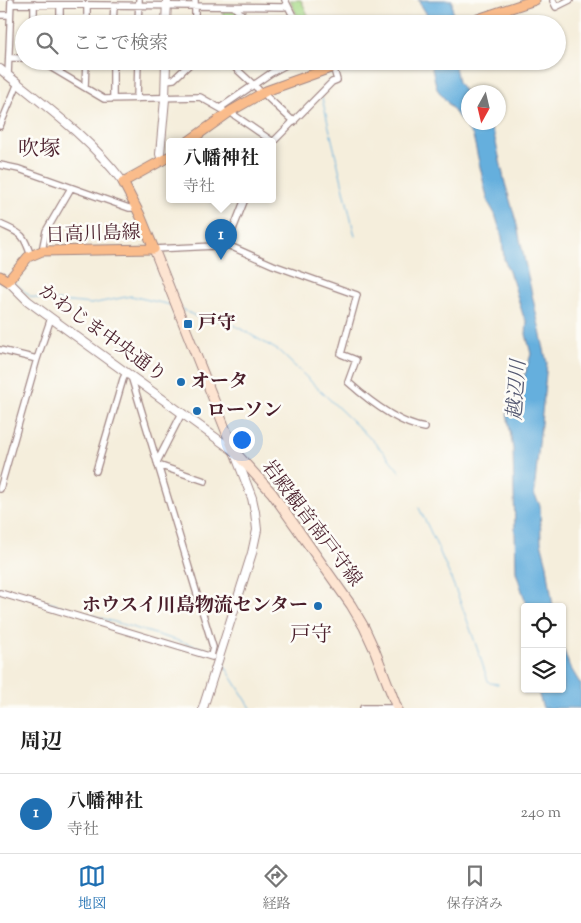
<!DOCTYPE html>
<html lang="ja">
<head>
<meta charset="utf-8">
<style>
  :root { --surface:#fff; --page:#f2f2f2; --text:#222; --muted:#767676; --line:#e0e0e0; --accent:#1f6fb2 }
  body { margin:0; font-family:"Sorts Mill Goudy","Noto Serif JP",serif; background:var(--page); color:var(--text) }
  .controls { position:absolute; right:15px; bottom:15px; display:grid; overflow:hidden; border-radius:5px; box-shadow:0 1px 4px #0004 }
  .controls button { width:45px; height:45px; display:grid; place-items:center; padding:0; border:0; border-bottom:1px solid var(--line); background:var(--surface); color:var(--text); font:25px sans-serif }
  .compass { position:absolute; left:461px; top:85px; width:45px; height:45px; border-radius:50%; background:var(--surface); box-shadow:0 1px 4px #0004; rotate:188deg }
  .you { position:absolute; left:241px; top:439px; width:18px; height:18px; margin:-12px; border:4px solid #fff; border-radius:50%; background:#1a73e8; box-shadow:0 0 0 8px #1a73e833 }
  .badge { display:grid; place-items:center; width:32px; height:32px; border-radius:50%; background:var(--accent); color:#fff; font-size:16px; font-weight:700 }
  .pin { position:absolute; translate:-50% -41px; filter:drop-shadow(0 1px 2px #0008) }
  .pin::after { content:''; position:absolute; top:26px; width:18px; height:15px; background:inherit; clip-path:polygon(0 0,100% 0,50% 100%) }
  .popup { position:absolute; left:166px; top:138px; width:110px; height:65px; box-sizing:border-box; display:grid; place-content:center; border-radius:5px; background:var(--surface); filter:drop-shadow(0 1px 4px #0005); font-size:16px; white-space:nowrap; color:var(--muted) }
  .popup b { font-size:19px; color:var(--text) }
  .popup::after { content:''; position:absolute; left:50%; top:100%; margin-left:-10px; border:10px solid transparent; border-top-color:var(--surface) }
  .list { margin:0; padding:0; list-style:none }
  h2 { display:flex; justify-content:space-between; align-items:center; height:65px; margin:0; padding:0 20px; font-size:21px }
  h2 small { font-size:16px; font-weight:400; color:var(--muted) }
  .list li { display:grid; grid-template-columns:32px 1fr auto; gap:15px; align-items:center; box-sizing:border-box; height:80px; padding:0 20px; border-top:1px solid var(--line) }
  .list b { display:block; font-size:19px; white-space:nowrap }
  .list p { margin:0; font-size:16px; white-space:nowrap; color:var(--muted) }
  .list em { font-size:16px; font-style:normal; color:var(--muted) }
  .icon { flex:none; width:28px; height:28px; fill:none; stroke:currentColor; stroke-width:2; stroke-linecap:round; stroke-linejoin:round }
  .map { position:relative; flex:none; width:581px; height:708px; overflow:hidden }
  .search { position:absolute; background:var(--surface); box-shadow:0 1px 4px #0004; left:15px; right:15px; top:15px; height:55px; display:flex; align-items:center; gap:12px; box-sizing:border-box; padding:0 18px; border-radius:28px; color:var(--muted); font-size:19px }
  .sheet { height:145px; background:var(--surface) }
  nav { display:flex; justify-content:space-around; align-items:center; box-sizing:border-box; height:70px; border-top:1px solid var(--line); background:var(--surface); font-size:14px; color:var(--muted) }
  nav a { display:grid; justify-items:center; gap:2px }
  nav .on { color:var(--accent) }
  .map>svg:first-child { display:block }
</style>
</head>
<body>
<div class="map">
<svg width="581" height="708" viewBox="0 0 581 708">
  <rect width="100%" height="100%" fill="#fdfcf7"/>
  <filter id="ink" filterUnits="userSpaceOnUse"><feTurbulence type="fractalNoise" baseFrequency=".02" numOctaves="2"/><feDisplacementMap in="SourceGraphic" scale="10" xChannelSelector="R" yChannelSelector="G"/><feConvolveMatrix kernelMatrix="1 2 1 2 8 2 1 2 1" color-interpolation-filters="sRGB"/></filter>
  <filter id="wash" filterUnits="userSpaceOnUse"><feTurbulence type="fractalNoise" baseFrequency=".0096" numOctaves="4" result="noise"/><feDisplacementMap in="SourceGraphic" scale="20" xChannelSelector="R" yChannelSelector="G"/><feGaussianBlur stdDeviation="1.12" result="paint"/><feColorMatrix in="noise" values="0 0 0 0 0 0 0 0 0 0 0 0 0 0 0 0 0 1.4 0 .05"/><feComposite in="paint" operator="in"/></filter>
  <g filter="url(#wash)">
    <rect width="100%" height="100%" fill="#f5eedc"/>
    <path fill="#a9db8a" stroke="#7a7d5a" d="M290 0H301L309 17 304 24H301Z
      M225 9 233 10 248 24H223V11Z"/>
    <path fill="#65afdd" stroke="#586784" d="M418 0H452L453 24H429V18Z
      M430 61H454L458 82 468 97V122L487 123 494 134 505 183 516 221 547 363 534 494 540 505 541 542 547 565 553 607H527L516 572 513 449 507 413 518 401 519 394 531 354 526 334 527 322 523 315 513 282 504 259 502 237 495 214 488 202 473 136 437 89Z
      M562 645 569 665 581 685V708H543L537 689H562Z"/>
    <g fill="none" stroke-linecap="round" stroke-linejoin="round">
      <path stroke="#65afdd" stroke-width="1" d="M322 98 355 236
        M13 281 31 297 50 300 91 304 131 296 171 305
        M182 309 195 316 206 319 227 321 279 351 372 440 387 456 400 472
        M419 508C447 563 469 622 488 681L490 683 498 684
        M0 588 209 650
        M221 660 251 708"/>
    </g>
  </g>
  <g filter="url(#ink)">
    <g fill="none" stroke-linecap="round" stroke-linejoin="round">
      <defs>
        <path id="minor" d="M285 0 297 24
          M553 1 556 7 570 0
          M11 4 283 7 288 6
          M234 7 252 24
          M0 15H10
          M34 24V4
          M60 24V5
          M87 24V5
          M113 24 114 6
          M138 24 139 0
          M195 24V0
          M10 58H24
          M40 61 104 99 200 97 223 110 226 114
          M228 61 258 89
          M60 72V61
          M8 76 11 1
          M166 80 174 79 193 61
          M85 87 86 61
          M267 97 294 122
          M113 99V61
          M137 99 138 61
          M220 108 271 73 293 61
          M234 115 272 141
          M0 126 18 83
          M272 143 332 82 337 80 335 73
          M0 165 19 169 129 208H137
          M0 224C21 234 23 232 31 256
          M223 243 273 265 357 295 341 354 356 360 348 382C367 399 399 424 425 428
          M154 249 215 246 225 242 230 237 245 199
          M42 251 46 231 71 188
          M0 350 37 359
          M131 376 213 647 211 656
          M157 462 182 413
          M158 465 205 481
          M96 471 123 379 126 373
          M0 489 37 359 51 318
          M0 593 212 657
          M363 708H397"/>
        <path id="tertiary" d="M166 24 167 0
          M0 69C43 104 90 138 123 182
          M162 161 160 154 165 99 166 61
          M8 281 28 301 51 318 234 451 252 498 255 512 257 530 252 553 203 708"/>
        <path id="secondary" d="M154 249 234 451 272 493 351 605 364 627 375 651 397 708"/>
        <path id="primary" d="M463 24 535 0
          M189 141 231 111 266 91 350 61
          M0 276 8 281 28 257 42 251 154 249 140 215 123 182 170 156"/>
      </defs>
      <use href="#minor" stroke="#a08684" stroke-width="8"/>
      <use href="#tertiary" stroke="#a08684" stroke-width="10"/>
      <use href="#secondary" stroke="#a08684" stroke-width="11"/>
      <use href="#primary" stroke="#a08684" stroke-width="11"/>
      <use href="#minor" stroke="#fff" stroke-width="5.5"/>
      <use href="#tertiary" stroke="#fff" stroke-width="8"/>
      <use href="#secondary" stroke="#fde4d1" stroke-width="9"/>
      <use href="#primary" stroke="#fabc8b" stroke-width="9"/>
    </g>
  </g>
  <g fill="#1f6fb2" stroke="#fdfcf7" stroke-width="2">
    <rect x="183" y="319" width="10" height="10" rx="2.5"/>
    <circle cx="181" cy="382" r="5"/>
    <circle cx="197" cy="411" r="5"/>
    <circle cx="318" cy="606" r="5"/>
  </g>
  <g text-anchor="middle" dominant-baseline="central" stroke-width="5" stroke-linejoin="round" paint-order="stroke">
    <g font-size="19" fill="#4a1f2b" stroke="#fdfcf7">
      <text transform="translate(93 235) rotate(-2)">日高川島線</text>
      <text transform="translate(102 334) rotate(36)">かわじま中央通り</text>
      <text transform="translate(311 524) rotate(53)">岩殿観音南戸守線</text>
    </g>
    <g font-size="19" font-weight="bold" fill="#4a1f2b" stroke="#fdfcf7" text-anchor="start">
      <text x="198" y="324">戸守</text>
      <text x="191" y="382">オータ</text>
      <text x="207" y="411">ローソン</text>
      <text x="308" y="606" text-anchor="end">ホウスイ川島物流センター</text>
    </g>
    <g font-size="20" font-style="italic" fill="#555972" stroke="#fdfcf7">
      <text transform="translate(518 390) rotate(-86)">越辺川</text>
    </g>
    <g font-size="21" fill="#4a1f2b" stroke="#fdfcf7">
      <text x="39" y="150">吹塚</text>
      <text x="311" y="636">戸守</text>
    </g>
  </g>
</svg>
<div class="controls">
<button><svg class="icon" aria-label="locate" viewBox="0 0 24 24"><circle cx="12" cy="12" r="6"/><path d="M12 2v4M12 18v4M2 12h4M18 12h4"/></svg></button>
<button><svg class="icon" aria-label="layers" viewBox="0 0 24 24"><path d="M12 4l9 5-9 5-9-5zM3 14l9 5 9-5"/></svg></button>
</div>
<svg class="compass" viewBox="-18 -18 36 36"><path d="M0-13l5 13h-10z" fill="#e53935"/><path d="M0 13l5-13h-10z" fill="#767676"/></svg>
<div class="you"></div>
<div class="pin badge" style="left:221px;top:260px">1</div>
<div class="popup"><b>八幡神社</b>寺社</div>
<div class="search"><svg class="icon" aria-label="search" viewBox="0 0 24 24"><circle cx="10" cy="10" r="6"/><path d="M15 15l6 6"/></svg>ここで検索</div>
</div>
<section class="sheet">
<h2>周辺<small></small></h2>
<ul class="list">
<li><span class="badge">1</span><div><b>八幡神社</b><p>寺社</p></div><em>240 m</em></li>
</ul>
</section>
<nav>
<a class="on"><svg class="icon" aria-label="map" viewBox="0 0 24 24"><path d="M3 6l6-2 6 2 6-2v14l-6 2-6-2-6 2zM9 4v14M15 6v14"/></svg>地図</a>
<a><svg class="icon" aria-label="directions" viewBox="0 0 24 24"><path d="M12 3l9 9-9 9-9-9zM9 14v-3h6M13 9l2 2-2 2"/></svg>経路</a>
<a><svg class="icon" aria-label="saved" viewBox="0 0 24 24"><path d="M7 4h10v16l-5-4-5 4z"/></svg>保存済み</a>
</nav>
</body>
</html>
